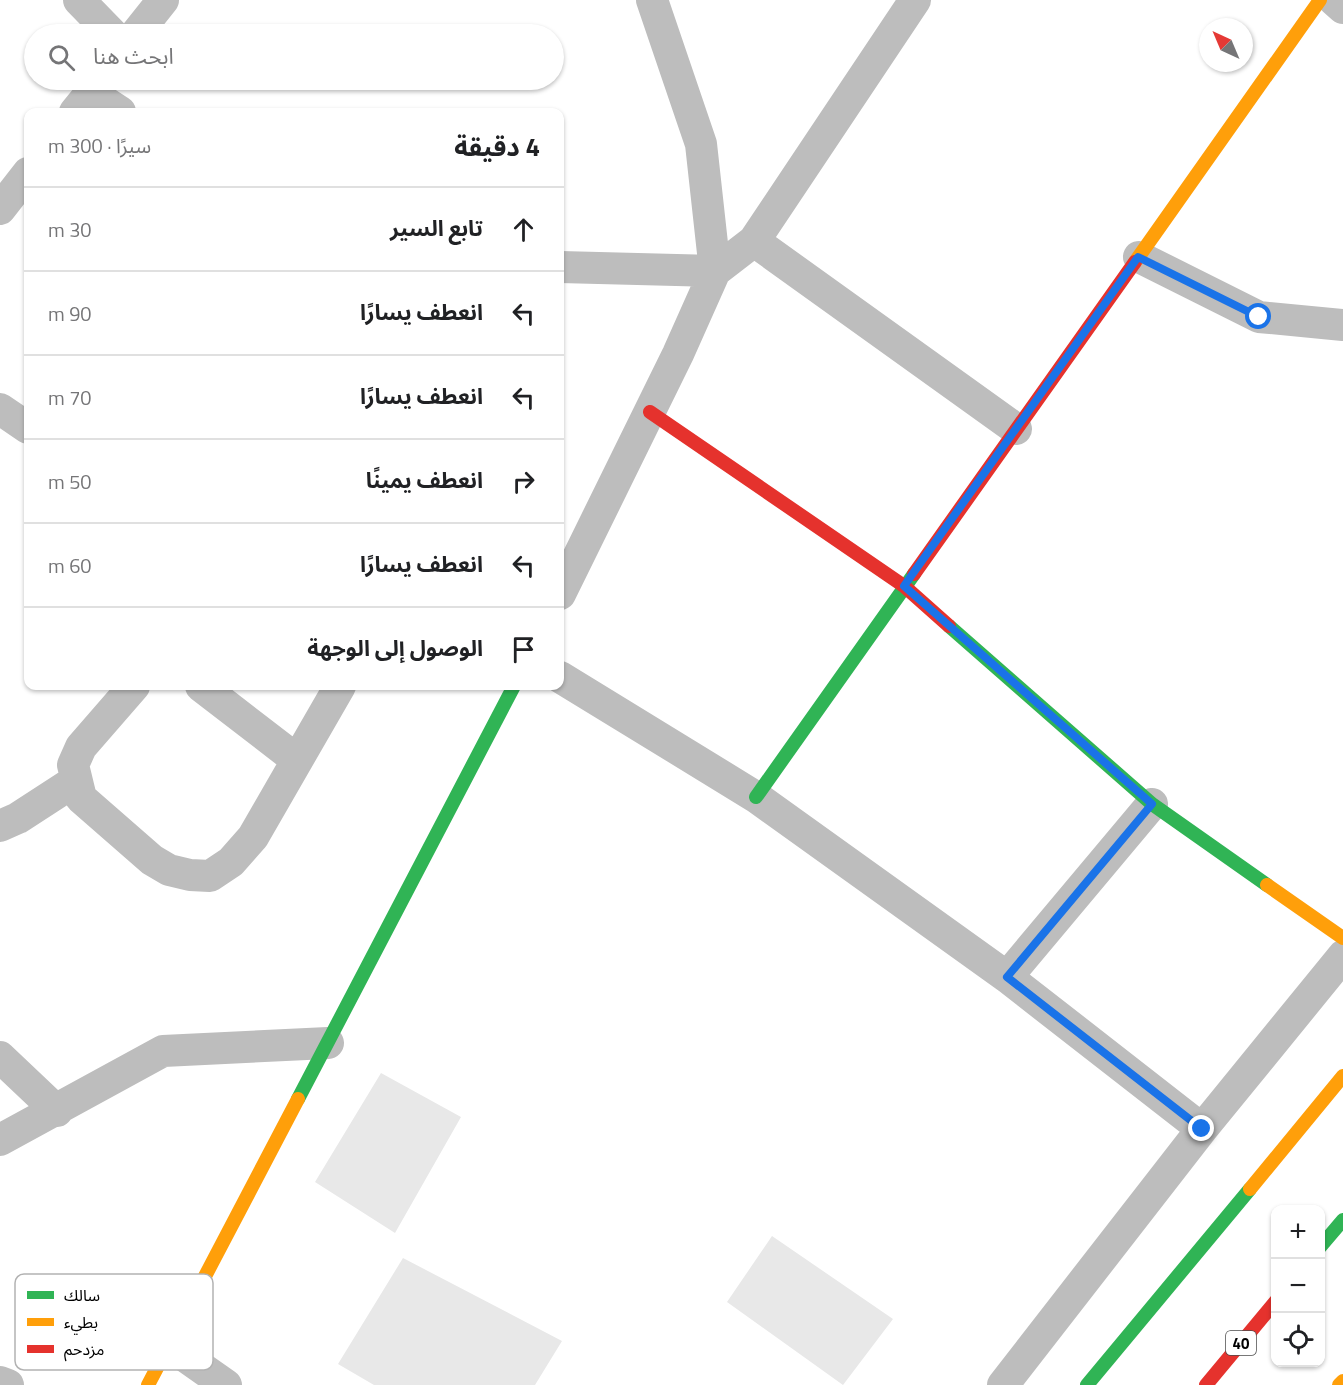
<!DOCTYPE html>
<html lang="ar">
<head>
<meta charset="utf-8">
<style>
  :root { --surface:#fff; --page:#f2f2f2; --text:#202124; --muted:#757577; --line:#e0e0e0 }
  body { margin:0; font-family:"Titillium Web","Noto Sans Arabic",sans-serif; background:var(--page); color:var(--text); direction:rtl }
  .controls { position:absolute; right:18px; bottom:18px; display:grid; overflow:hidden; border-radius:12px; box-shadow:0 2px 4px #0004 }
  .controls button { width:54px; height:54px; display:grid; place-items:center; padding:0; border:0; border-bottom:2px solid var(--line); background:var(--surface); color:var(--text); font:30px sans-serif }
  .compass { position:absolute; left:1199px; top:18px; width:54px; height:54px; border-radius:50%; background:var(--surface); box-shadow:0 2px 4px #0004; rotate:316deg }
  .stop { position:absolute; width:18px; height:18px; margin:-14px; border:4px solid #1a73e8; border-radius:50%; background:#fff }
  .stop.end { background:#1a73e8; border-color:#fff; box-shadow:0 2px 6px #0008 }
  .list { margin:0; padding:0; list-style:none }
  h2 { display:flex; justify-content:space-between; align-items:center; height:78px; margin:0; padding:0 24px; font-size:26px }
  h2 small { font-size:20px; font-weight:400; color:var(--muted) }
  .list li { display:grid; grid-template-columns:39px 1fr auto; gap:18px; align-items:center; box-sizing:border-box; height:84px; padding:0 24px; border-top:2px solid var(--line) }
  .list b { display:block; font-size:22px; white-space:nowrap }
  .list em { font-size:20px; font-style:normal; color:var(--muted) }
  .icon { flex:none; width:33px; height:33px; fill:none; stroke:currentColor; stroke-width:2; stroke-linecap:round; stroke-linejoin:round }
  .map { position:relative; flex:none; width:1343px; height:1385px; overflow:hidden; direction:ltr }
  .search { position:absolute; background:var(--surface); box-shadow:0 2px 4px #0004; left:24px; top:24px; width:540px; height:66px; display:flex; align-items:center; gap:15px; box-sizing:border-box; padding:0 21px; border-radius:33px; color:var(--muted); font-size:22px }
  .panel { position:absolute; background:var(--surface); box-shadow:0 2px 4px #0004; left:24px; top:108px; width:540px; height:582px; border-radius:12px; direction:rtl }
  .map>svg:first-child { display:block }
</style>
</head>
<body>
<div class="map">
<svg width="1343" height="1385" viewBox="0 0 1343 1385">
  <rect width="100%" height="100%" fill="#fff"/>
  <path fill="#e8e8e8" d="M381 1073 461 1117 395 1233 315 1182Z
    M772 1236 893 1319 843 1385 727 1302Z
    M403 1258 562 1341 535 1385H374L338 1364Z"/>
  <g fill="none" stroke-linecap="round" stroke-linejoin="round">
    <path stroke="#bdbdbd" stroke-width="32" d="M79 0 112 34
      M1334 0 1343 8
      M136 34 163 0
      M91 93 120 112
      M75 112 101 80
      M0 209 28 173
      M754 241 1016 429
      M1139 257 1259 317 1343 325
      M560 267 715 271 754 241 915 0
      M0 409 28 428
      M560 594 678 354 715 271 701 144 652 0
      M560 677 756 797 1007 977 1202 1129
      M134 686 81 747 73 765 81 798 152 860 169 870 190 875 210 876 231 862 253 837 340 686
      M201 686 297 760
      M0 826 18 818 75 781
      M1007 977 1152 804
      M0 1057 57 1111
      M0 1140 163 1051 328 1043
      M169 1345 226 1385
      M0 1382 8 1385
      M1003 1385 1202 1129 1343 956"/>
    <path stroke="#30b455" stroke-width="14" d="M949 626 1152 804 1267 885
      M756 797 914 574
      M298 1099 514 686
      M1320 1247 1343 1220
      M1087 1385 1250 1189"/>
    <path stroke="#ff9f0a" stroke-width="14" d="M1135 262 1320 0
      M1267 885 1343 938
      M1250 1189 1343 1076
      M148 1385 298 1099
      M1339 1385 1343 1381"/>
    <path stroke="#e5322d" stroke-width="14" d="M650 412 904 586 949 626
      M914 574 1135 262
      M1206 1385 1276 1301"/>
  </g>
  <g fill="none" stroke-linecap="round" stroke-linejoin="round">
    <path stroke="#1a73e8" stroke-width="8" d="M1202 1129 1007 977 1152 804 904 586 1138 257 1259 317"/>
  </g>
  <g text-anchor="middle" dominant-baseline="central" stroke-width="4.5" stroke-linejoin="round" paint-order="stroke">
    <rect fill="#fff" stroke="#4c4c4c" stroke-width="1.5" x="1226" y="1331" width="30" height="24" rx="4.5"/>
    <g font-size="15" font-weight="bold" fill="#000">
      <text x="1241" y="1343">40</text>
    </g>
  </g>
  <rect x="15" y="1274" width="198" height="96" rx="9" fill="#fff" stroke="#b2b2b2" stroke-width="1.5"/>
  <rect x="27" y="1291" width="27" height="8" fill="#30b455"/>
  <rect x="27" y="1318" width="27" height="8" fill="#ff9f0a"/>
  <rect x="27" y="1345" width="27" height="8" fill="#e5322d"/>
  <g font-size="16" fill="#000">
    <text x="64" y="1301">سالك</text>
    <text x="64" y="1328">بطيء</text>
    <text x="64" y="1355">مزدحم</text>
  </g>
</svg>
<div class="controls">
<button>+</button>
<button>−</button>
<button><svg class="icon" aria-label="locate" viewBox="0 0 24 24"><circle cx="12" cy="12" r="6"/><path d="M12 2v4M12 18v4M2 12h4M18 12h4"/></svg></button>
</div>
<svg class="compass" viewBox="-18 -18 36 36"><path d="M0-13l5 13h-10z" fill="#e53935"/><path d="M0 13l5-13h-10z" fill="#757577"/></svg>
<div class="stop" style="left:1259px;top:317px"></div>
<div class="stop end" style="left:1202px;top:1129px"></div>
<div class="search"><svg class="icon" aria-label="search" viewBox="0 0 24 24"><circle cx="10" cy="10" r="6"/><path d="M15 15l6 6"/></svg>ابحث هنا</div>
<section class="panel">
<h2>4 دقيقة<small>سيرًا · 300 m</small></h2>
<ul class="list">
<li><svg class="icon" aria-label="ahead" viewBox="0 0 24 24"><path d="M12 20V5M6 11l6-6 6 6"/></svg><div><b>تابع السير</b></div><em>30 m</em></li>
<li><svg class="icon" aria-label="left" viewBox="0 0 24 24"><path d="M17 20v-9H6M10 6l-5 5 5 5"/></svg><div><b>انعطف يسارًا</b></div><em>90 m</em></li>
<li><svg class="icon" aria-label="left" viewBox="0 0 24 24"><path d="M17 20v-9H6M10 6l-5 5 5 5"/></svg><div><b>انعطف يسارًا</b></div><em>70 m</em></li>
<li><svg class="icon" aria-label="right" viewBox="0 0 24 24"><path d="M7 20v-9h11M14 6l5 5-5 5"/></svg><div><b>انعطف يمينًا</b></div><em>50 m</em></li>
<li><svg class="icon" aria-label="left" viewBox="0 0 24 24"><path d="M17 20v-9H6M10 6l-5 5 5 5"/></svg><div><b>انعطف يسارًا</b></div><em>60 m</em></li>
<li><svg class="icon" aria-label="arrive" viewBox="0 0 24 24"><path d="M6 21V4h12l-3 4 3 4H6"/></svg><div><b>الوصول إلى الوجهة</b></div></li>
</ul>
</section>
</div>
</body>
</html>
